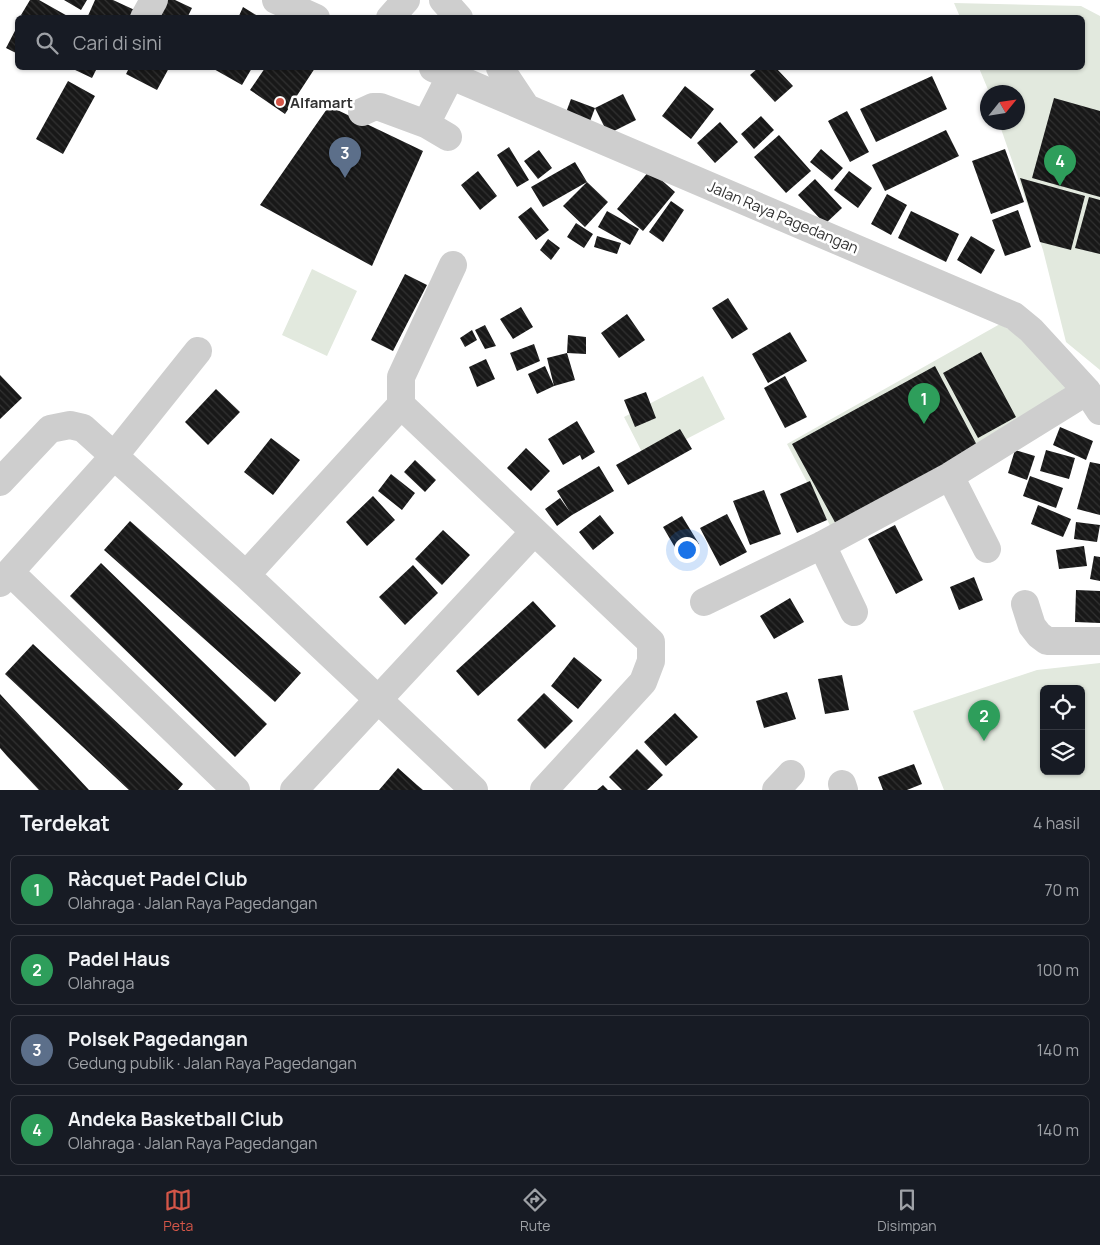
<!DOCTYPE html>
<html lang="id">
<head>
<meta charset="utf-8">
<style>
  :root { --surface:#171b24; --page:#20242c; --text:#f1f3f6; --muted:#9ea1a6; --line:#363941; --accent:#d45648 }
  body { margin:0; font-family:Manrope,sans-serif; background:var(--page); color:var(--text) }
  .controls { position:absolute; right:15px; bottom:15px; display:grid; overflow:hidden; border-radius:8px; box-shadow:0 1px 4px #0004 }
  .controls button { width:45px; height:45px; display:grid; place-items:center; padding:0; border:0; border-bottom:1px solid var(--line); background:var(--surface); color:var(--text); font:25px sans-serif }
  .compass { position:absolute; left:980px; top:85px; width:45px; height:45px; border-radius:50%; background:var(--surface); box-shadow:0 1px 4px #0004; rotate:60deg }
  .you { position:absolute; left:686px; top:549px; width:18px; height:18px; margin:-12px; border:4px solid #fff; border-radius:50%; background:#1a73e8; box-shadow:0 0 0 8px #1a73e833 }
  .badge { display:grid; place-items:center; width:32px; height:32px; border-radius:50%; background:var(--accent); color:#fff; font-size:16px; font-weight:700 }
  .pin { position:absolute; translate:-50% -41px; filter:drop-shadow(0 1px 2px #0008) }
  .pin::after { content:''; position:absolute; top:26px; width:18px; height:15px; background:inherit; clip-path:polygon(0 0,100% 0,50% 100%) }
  .list { margin:0; padding:0; list-style:none }
  h2 { display:flex; justify-content:space-between; align-items:center; height:65px; margin:0; padding:0 20px; font-size:21px }
  h2 small { font-size:16px; font-weight:400; color:var(--muted) }
  .list li { display:grid; grid-template-columns:32px 1fr auto; gap:15px; align-items:center; box-sizing:border-box; height:70px; margin:0 10px 10px; padding:0 10px; border:1px solid var(--line); border-radius:8px }
  .list b { display:block; font-size:19px; white-space:nowrap }
  .list p { margin:0; font-size:16px; white-space:nowrap; color:var(--muted) }
  .list em { font-size:16px; font-style:normal; color:var(--muted) }
  .icon { flex:none; width:28px; height:28px; fill:none; stroke:currentColor; stroke-width:2; stroke-linecap:round; stroke-linejoin:round }
  .map { position:relative; flex:none; width:1100px; height:790px; overflow:hidden }
  .search { position:absolute; background:var(--surface); box-shadow:0 1px 4px #0004; left:15px; right:15px; top:15px; height:55px; display:flex; align-items:center; gap:12px; box-sizing:border-box; padding:0 18px; border-radius:8px; color:var(--muted); font-size:19px }
  .sheet { height:385px; background:var(--surface) }
  nav { display:flex; justify-content:space-around; align-items:center; box-sizing:border-box; height:70px; border-top:1px solid var(--line); background:var(--surface); font-size:14px; color:var(--muted) }
  nav a { display:grid; justify-items:center; gap:2px }
  nav .on { color:var(--accent) }
  .map>svg:first-child { display:block }
</style>
</head>
<body>
<div class="map">
<svg width="1100" height="790" viewBox="0 0 1100 790">
  <defs>
    <pattern id="building-back-hatch" width="6" height="6" patternUnits="userSpaceOnUse" patternTransform="scale(1.25)"><rect width="6" height="6" fill="#181818"/><path d="M-1 5l2 2M0 0l6 6M5-1l2 2" fill="none" stroke="#313131"/></pattern>
  </defs>
  <rect width="100%" height="100%" fill="#fff"/>
  <path fill="#e2e9de" fill-rule="evenodd" d="M954 3 1081 6 1100 16V370L1066 342 1043 250 999 123 1018 122V92H989L979 68H1082V18L960 17Z
    M312 269 357 291 327 356 282 335Z
    M1000 324 1029 342 1070 390 833 531 787 444Z
    M703 376 725 419 646 460 624 417Z
    M1100 663V790H944L913 711 1037 670ZM1044 689H1081V771H1044Z"/>
  <path fill="url(#building-back-hatch)" d="M30 0H39L71 18H26L21 15Z
    M64 0H87L81 10Z
    M95 0H113L139 12 137 18H87Z
    M159 0H175L192 8 187 18H151Z
    M243 7 261 18H238Z
    M18 25V54L6 48Z
    M71 68H97L92 78Z
    M129 68H169L157 90 126 74Z
    M212 68H252L242 85Z
    M265 68H315L285 114 250 90Z
    M758 68H776L793 86 775 102 750 75Z
    M932 76 947 109 876 142 860 109Z
    M68 81 95 96 63 154 36 139Z
    M685 86 714 109 691 139 662 116Z
    M623 94 636 120 608 134 595 108 589 124 565 115 571 99 595 108Z
    M1054 98 1100 111V197L1032 178Z
    M329 106 423 151 372 266 260 205Z
    M847 111 869 152 850 162 828 121Z
    M761 116 774 130 754 149 741 134Z
    M720 122 738 142 715 163 697 143Z
    M946 130 959 156 885 191 872 165Z
    M779 135 811 171 786 193 754 157Z
    M509 147 529 180 517 187 497 155Z
    M821 149 843 168 832 180 810 162Z
    M1005 149 1024 202 991 214 972 161Z
    M539 150 552 168 538 179 524 161Z
    M575 162 587 182 543 207 531 187Z
    M650 170 675 192 643 231 617 209Z
    M478 171 497 196 480 210 461 185Z
    M849 171 872 188 858 208 834 190Z
    M1020 178 1085 196 1071 250 1040 242Z
    M815 179 842 208 825 224 798 195Z
    M587 182 608 202 585 227 563 206Z
    M887 194 907 205 891 235 871 224Z
    M1089 197 1100 200V254L1075 248Z
    M671 201 684 210 663 242 649 232Z
    M531 207 549 230 536 240 518 217Z
    M1018 210 1031 247 1005 256 992 220Z
    M607 211 639 229 630 245 598 227Z
    M911 211 959 234 946 262 898 238Z
    M576 223 593 234 584 248 567 237Z
    M597 236 621 243 617 254 594 247Z
    M971 236 995 250 981 274 957 260Z
    M548 239 560 248 551 260 540 250Z
    M405 274 427 285 393 351 371 340Z
    M728 298 748 329 732 339 712 308Z
    M521 307 533 327 513 339 500 319Z
    M627 314 645 340 619 358 601 333Z
    M485 325 496 346 485 349 475 330Z
    M472 330 477 340 465 347 460 338Z
    M790 332 807 361 768 383 752 354Z
    M568 335 586 337V354L567 353Z
    M534 344 540 361 517 371 510 353Z
    M981 352 1016 417 978 438 943 373Z
    M567 353 575 380 554 386 547 358Z
    M486 359 495 379 477 387 469 367Z
    M545 366 554 386 537 394 528 374Z
    M935 366 979 449 837 526 792 444Z
    M0 375 22 398 0 419Z
    M785 376 807 417 785 428 764 388Z
    M216 389 240 412 208 445 185 422Z
    M646 392 656 418 635 427 624 400Z
    M577 421 595 452 582 460 580 455 563 465 548 439Z
    M1060 427 1093 441 1086 460 1053 445Z
    M680 429 692 449 628 485 616 465Z
    M271 438 300 460 273 495 244 472Z
    M526 448 550 471 531 491 507 468Z
    M1015 450 1035 456 1027 480 1008 473Z
    M1046 450 1075 458 1069 479 1040 471Z
    M415 460 436 480 425 492 404 472Z
    M1090 462 1100 464V515L1077 509Z
    M599 466 614 491 572 515 557 526 545 509 560 498 570 512 557 491Z
    M391 474 415 493 402 510 378 491Z
    M1030 476 1063 488 1056 508 1023 496Z
    M810 481 827 520 797 533 780 494Z
    M764 490 781 534 750 545 733 501Z
    M373 496 395 520 367 546 346 522Z
    M1038 505 1071 519 1063 537 1031 524Z
    M727 514 747 552 720 566 700 528Z
    M600 515 614 533 593 550 579 532Z
    M682 516 699 544 680 556 663 527Z
    M130 521 301 673 275 702 104 550Z
    M1076 522 1100 525 1097 542 1074 539Z
    M895 525 923 580 896 594 868 539Z
    M443 530 470 555 442 585 415 559Z
    M1084 546 1087 566 1059 569 1056 550Z
    M1094 556 1100 557V581L1090 579Z
    M101 563 267 724 235 757 70 596Z
    M413 565 438 593 405 625 379 597Z
    M974 577 983 600 959 610 950 587Z
    M1076 590 1100 591V623L1075 622Z
    M790 598 804 622 774 639 760 616Z
    M533 601 556 626 478 696 456 671Z
    M33 644 183 784 178 790H129L5 674Z
    M574 657 602 680 578 709 551 686Z
    M842 675 849 710 825 714 818 679Z
    M787 692 796 719 764 728 756 701Z
    M544 693 573 721 545 749 517 720Z
    M0 694 12 707 89 790H39L7 756 0 748Z
    M675 713 698 737 666 766 644 742Z
    M637 749 663 775 647 790H622L609 777Z
    M914 764 922 784 907 790H883L878 777Z
    M398 768 417 785 423 790H379Z
    M603 785 608 790H597Z"/>
  <g fill="none" stroke-linecap="round" stroke-linejoin="round">
    <path stroke="#cecece" stroke-width="28" d="M276 0 316 18
      M443 0 459 18
      M144 18 154 0
      M390 18 406 0
      M433 68 1014 316 1031 330 1087 391 1100 411
      M500 68 526 107
      M362 112 373 107H380L426 124 448 137
      M426 124 451 75
      M401 405V377L453 265
      M950 476 987 549
      M0 482 50 429 70 425 83 428 246 575 474 790
      M822 545 854 612
      M11 573 236 790
      M246 575 401 405 651 642V661L643 682 544 790
      M0 583 114 456 198 351
      M704 602 822 545 950 476 1087 391
      M1025 604 1032 626 1039 635 1047 641H1100
      M842 784 844 790
      M294 790 534 532
      M776 790 791 774"/>
  </g>
  <circle fill="#d45648" stroke="#fff" stroke-width="2" cx="280" cy="102" r="5"/>
  <g text-anchor="middle" dominant-baseline="central" stroke-width="5" stroke-linejoin="round" paint-order="stroke">
    <g font-size="15" font-weight="bold" fill="#313131" stroke="#fff" text-anchor="start">
      <text x="290" y="102">Alfamart</text>
    </g>
    <g font-size="15" fill="#313131" stroke="#fff">
      <text transform="translate(783 217) rotate(23)">Jalan Raya Pagedangan</text>
    </g>
  </g>
</svg>
<div class="controls">
<button><svg class="icon" aria-label="locate" viewBox="0 0 24 24"><circle cx="12" cy="12" r="6"/><path d="M12 2v4M12 18v4M2 12h4M18 12h4"/></svg></button>
<button><svg class="icon" aria-label="layers" viewBox="0 0 24 24"><path d="M12 4l9 5-9 5-9-5zM3 14l9 5 9-5"/></svg></button>
</div>
<svg class="compass" viewBox="-18 -18 36 36"><path d="M0-13l5 13h-10z" fill="#e53935"/><path d="M0 13l5-13h-10z" fill="#9ea1a6"/></svg>
<div class="you"></div>
<div class="pin badge" style="left:924px;top:424px;background:#2e9e5b">1</div>
<div class="pin badge" style="left:984px;top:741px;background:#2e9e5b">2</div>
<div class="pin badge" style="left:345px;top:178px;background:#5c6f8a">3</div>
<div class="pin badge" style="left:1060px;top:186px;background:#2e9e5b">4</div>
<div class="search"><svg class="icon" aria-label="search" viewBox="0 0 24 24"><circle cx="10" cy="10" r="6"/><path d="M15 15l6 6"/></svg>Cari di sini</div>
</div>
<section class="sheet">
<h2>Terdekat<small>4 hasil</small></h2>
<ul class="list">
<li><span class="badge" style="background:#2e9e5b">1</span><div><b>Ràcquet Padel Club</b><p>Olahraga · Jalan Raya Pagedangan</p></div><em>70 m</em></li>
<li><span class="badge" style="background:#2e9e5b">2</span><div><b>Padel Haus</b><p>Olahraga</p></div><em>100 m</em></li>
<li><span class="badge" style="background:#5c6f8a">3</span><div><b>Polsek Pagedangan</b><p>Gedung publik · Jalan Raya Pagedangan</p></div><em>140 m</em></li>
<li><span class="badge" style="background:#2e9e5b">4</span><div><b>Andeka Basketball Club</b><p>Olahraga · Jalan Raya Pagedangan</p></div><em>140 m</em></li>
</ul>
</section>
<nav>
<a class="on"><svg class="icon" aria-label="map" viewBox="0 0 24 24"><path d="M3 6l6-2 6 2 6-2v14l-6 2-6-2-6 2zM9 4v14M15 6v14"/></svg>Peta</a>
<a><svg class="icon" aria-label="directions" viewBox="0 0 24 24"><path d="M12 3l9 9-9 9-9-9zM9 14v-3h6M13 9l2 2-2 2"/></svg>Rute</a>
<a><svg class="icon" aria-label="saved" viewBox="0 0 24 24"><path d="M7 4h10v16l-5-4-5 4z"/></svg>Disimpan</a>
</nav>
</body>
</html>
